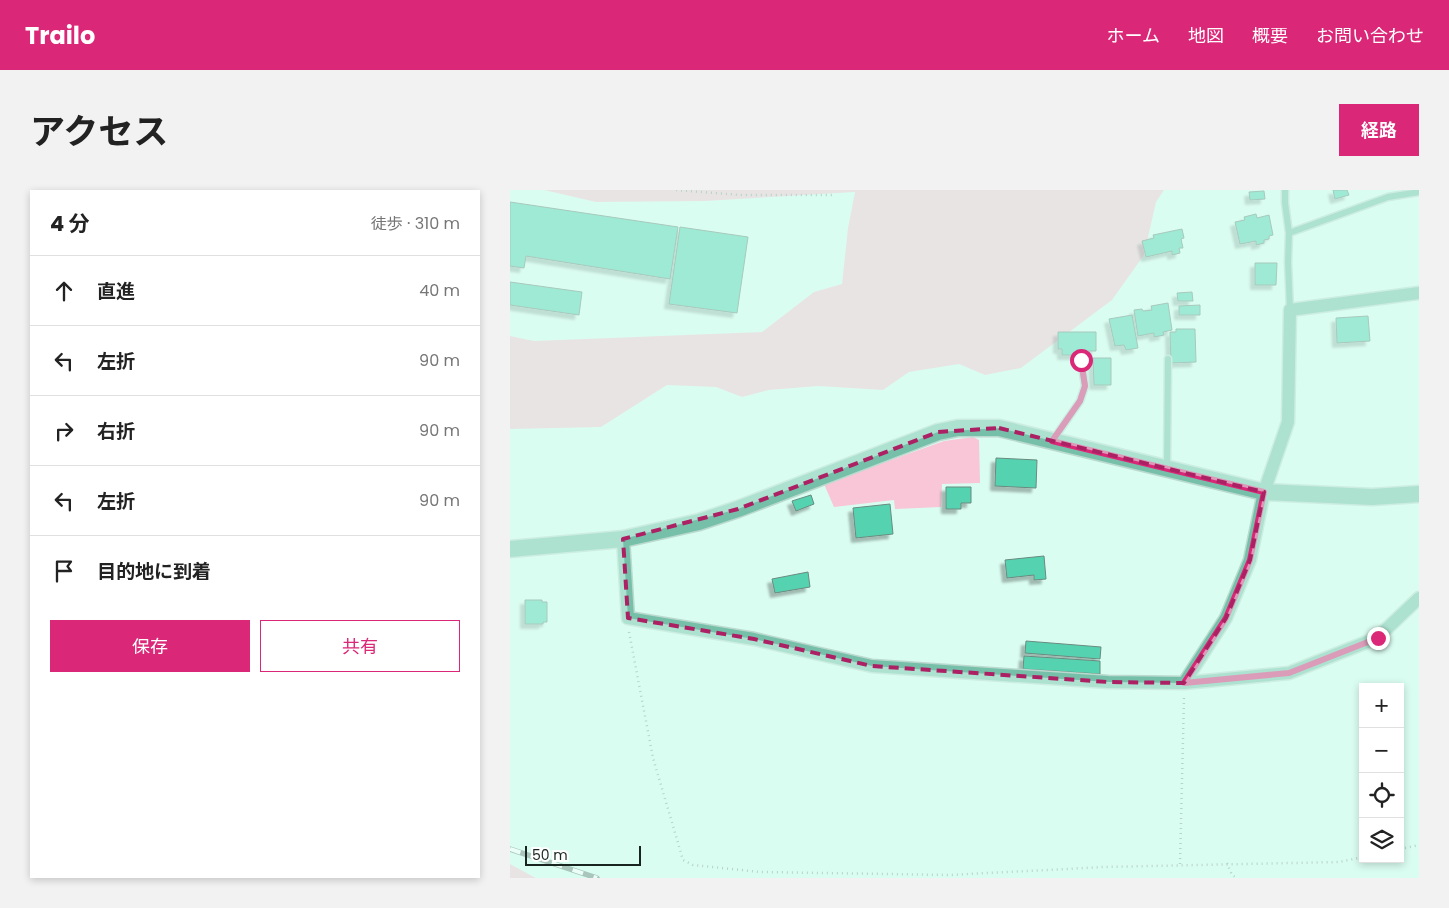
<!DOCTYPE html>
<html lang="ja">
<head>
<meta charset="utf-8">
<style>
  :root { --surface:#fff; --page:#f2f2f2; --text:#222; --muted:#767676; --line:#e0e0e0; --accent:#db2777 }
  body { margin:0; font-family:Poppins,"Noto Sans JP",sans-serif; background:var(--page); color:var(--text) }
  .controls { position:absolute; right:15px; bottom:15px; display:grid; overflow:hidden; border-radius:0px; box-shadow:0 2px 8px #0003 }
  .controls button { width:45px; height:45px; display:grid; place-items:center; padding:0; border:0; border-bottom:1px solid var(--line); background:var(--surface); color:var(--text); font:25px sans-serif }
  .scale { position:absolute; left:15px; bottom:12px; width:116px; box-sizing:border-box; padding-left:5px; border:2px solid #17241f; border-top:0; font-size:14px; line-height:18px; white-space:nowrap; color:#17241f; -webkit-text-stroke:4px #fff; paint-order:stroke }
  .stop { position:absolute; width:15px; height:15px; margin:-11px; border:4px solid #db2777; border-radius:50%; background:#fff }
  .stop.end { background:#db2777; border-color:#fff; box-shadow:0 1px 5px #0008 }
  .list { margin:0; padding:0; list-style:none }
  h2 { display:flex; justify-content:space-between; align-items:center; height:65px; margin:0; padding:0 20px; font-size:21px }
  h2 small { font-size:16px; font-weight:400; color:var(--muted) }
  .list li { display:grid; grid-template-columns:32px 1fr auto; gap:15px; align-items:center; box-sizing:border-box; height:70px; padding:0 20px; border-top:1px solid var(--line) }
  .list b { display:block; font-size:19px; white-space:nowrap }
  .list em { font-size:16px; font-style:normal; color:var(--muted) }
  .actions { display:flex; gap:10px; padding:15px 20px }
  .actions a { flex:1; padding:11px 0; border:1px solid var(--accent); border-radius:0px; text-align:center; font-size:18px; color:var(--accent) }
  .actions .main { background:var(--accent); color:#fff }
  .icon { flex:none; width:28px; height:28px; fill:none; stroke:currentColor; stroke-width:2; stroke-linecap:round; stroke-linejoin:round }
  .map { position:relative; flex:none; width:909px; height:688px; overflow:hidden; border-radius:0px }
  header { display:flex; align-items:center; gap:30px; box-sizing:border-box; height:70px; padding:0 25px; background:var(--accent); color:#fff }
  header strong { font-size:24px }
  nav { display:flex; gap:28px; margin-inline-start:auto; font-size:18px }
  .intro { display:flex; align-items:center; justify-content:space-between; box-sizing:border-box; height:120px; padding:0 30px }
  h1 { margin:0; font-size:35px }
  .button { padding:12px 22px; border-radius:0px; background:var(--accent); color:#fff; font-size:18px; font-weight:700 }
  main { display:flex; gap:30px; padding:0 30px }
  aside { flex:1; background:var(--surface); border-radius:0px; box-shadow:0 2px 8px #0003 }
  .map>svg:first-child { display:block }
</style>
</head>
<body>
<header>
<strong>Trailo</strong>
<nav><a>ホーム</a><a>地図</a><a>概要</a><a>お問い合わせ</a></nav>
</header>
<div class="intro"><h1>アクセス</h1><a class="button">経路</a></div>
<main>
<aside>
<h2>4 分<small>徒歩 · 310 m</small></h2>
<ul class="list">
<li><svg class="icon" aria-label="ahead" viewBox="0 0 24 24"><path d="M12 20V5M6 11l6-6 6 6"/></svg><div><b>直進</b></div><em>40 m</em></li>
<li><svg class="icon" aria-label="left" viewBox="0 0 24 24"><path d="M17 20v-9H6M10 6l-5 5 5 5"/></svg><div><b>左折</b></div><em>90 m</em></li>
<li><svg class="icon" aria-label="right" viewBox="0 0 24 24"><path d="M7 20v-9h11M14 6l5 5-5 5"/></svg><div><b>右折</b></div><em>90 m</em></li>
<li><svg class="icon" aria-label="left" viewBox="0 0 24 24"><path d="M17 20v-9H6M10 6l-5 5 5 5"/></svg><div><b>左折</b></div><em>90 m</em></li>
<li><svg class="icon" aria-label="arrive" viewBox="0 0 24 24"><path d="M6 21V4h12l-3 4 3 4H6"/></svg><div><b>目的地に到着</b></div></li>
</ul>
<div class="actions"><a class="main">保存</a><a>共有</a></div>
</aside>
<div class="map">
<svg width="909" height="688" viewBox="0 0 909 688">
  <defs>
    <filter id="shadow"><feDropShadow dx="-4.5" dy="4.5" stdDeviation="1" flood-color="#0004"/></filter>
  </defs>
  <rect width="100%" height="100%" fill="#dafdf1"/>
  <path fill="#f8c6d6" d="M34 0H654L646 12 634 65 602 110 511 178 475 185 449 174 399 182 373 200 308 196 259 200 232 207 206 197 157 195 91 237 0 239V146L24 151 252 142 304 102 332 94 338 38 345 2 195 11 86 12Z
    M463 247 469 250 470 293 432 294 431 317 385 319 384 310 324 317 314 294 434 251Z
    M0 674 24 687 26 688H0Z"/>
  <path fill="#55d3b1" stroke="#6a8a7f" filter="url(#shadow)" d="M823 0H837L839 5 825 9Z
    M754 1 755 9 740 10 739 2Z
    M0 12 168 37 160 89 16 66 14 78 0 76Z
    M746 24 747 28 759 25 763 45 759 46V49L754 50V53L746 55V51L730 54 725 32 735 30 734 27Z
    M170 37 238 47 227 123 159 114Z
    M672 39 674 48 671 49 673 58H669L670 63 662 65V61L636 67 632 51 644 48 643 45Z
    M745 73H767L766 95H745Z
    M0 92 72 102 69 125 0 115Z
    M682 102 683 111H668L667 103Z
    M658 113 662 140 653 142 654 145 644 147V143L628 146 624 120 632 119 633 121 642 120 641 116Z
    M690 115V125H669V116Z
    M622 125 628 158 616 160 614 155 605 156 599 129Z
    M858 126 860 151 827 153 826 128Z
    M666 139H685L686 172 661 173 660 142H666Z
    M548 142H586V161H576V165H552V159H548Z
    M583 168H601V195H584Z
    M486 268 527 270 526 298 485 296Z
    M436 297H461V313H451V319H436Z
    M301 305 304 314 286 321 282 311Z
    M380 314 383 344 346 348 343 318Z
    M534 366 536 389 524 390V385L497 388 495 370Z
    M298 382 300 397 265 403 262 389Z
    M15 410H32V412H37V432H33V434H15Z
    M516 451 591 457 590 469 515 463Z
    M514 466 590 471V484L513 479Z"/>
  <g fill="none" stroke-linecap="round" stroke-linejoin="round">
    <defs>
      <path id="service" d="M775 0V13L779 43
        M780 120 778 72 779 43 878 7 909 2
        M543 250 570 211 575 196 571 171
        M657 278 658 169"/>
      <path id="minor" d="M113 349 118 428 244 449 362 476 598 492 674 493 779 483 867 448 909 408
        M674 493 716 428 740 370 754 302 778 232 780 120 909 103"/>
      <path id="tertiary" d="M0 359 113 349 189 332 228 319 428 242 448 238H489L754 302 862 307 909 304"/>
    </defs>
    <use href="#service" stroke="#bbdacf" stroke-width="9"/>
    <use href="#minor" stroke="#bbdacf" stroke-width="15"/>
    <use href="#tertiary" stroke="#bbdacf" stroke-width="19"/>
    <path stroke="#89a299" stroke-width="2.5" stroke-dasharray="1 4" stroke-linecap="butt" d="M166 0 230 5H325
      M119 442 143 568 173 670 183 675 250 682 440 685 594 677 829 672 853 667
      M890 659 909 655
      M717 673 722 685 727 688
      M670 674 674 507"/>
    <use href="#service" stroke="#76c0a9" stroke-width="6"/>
    <use href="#minor" stroke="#76c0a9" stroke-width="12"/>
    <use href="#tertiary" stroke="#76c0a9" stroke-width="16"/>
    <defs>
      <path id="rail" d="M0 659 87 688"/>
    </defs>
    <use href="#rail" stroke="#6c837b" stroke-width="5.5"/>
    <use href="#rail" stroke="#fff" stroke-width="4" stroke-dasharray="11" stroke-linecap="butt"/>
  </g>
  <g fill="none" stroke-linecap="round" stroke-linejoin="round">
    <path stroke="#db2777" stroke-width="6" d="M571 170 575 196 570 211 542 251 754 302 740 370 716 428 674 493 779 483 868 448"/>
  </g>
  <path d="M0 0H909V688H0ZM489 238 754 302 740 370 716 428 674 493 598 492 362 476 244 449 118 428 113 349 228 319 428 242Z" fill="#dafdf1" fill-opacity=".55" fill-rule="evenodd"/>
  <path fill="none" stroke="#ab2163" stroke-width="4" stroke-dasharray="10 6" stroke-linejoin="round" d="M489 238 754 302 740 370 716 428 674 493 598 492 362 476 244 449 118 428 113 349 228 319 428 242Z"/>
</svg>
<div class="controls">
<button>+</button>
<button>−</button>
<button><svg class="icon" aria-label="locate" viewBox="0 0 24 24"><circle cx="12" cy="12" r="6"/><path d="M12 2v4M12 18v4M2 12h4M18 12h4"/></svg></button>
<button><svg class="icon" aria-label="layers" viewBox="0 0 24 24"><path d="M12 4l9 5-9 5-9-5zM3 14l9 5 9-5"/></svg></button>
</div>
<div class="scale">50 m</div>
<div class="stop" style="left:571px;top:170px"></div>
<div class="stop end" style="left:868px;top:448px"></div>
</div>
</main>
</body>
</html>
